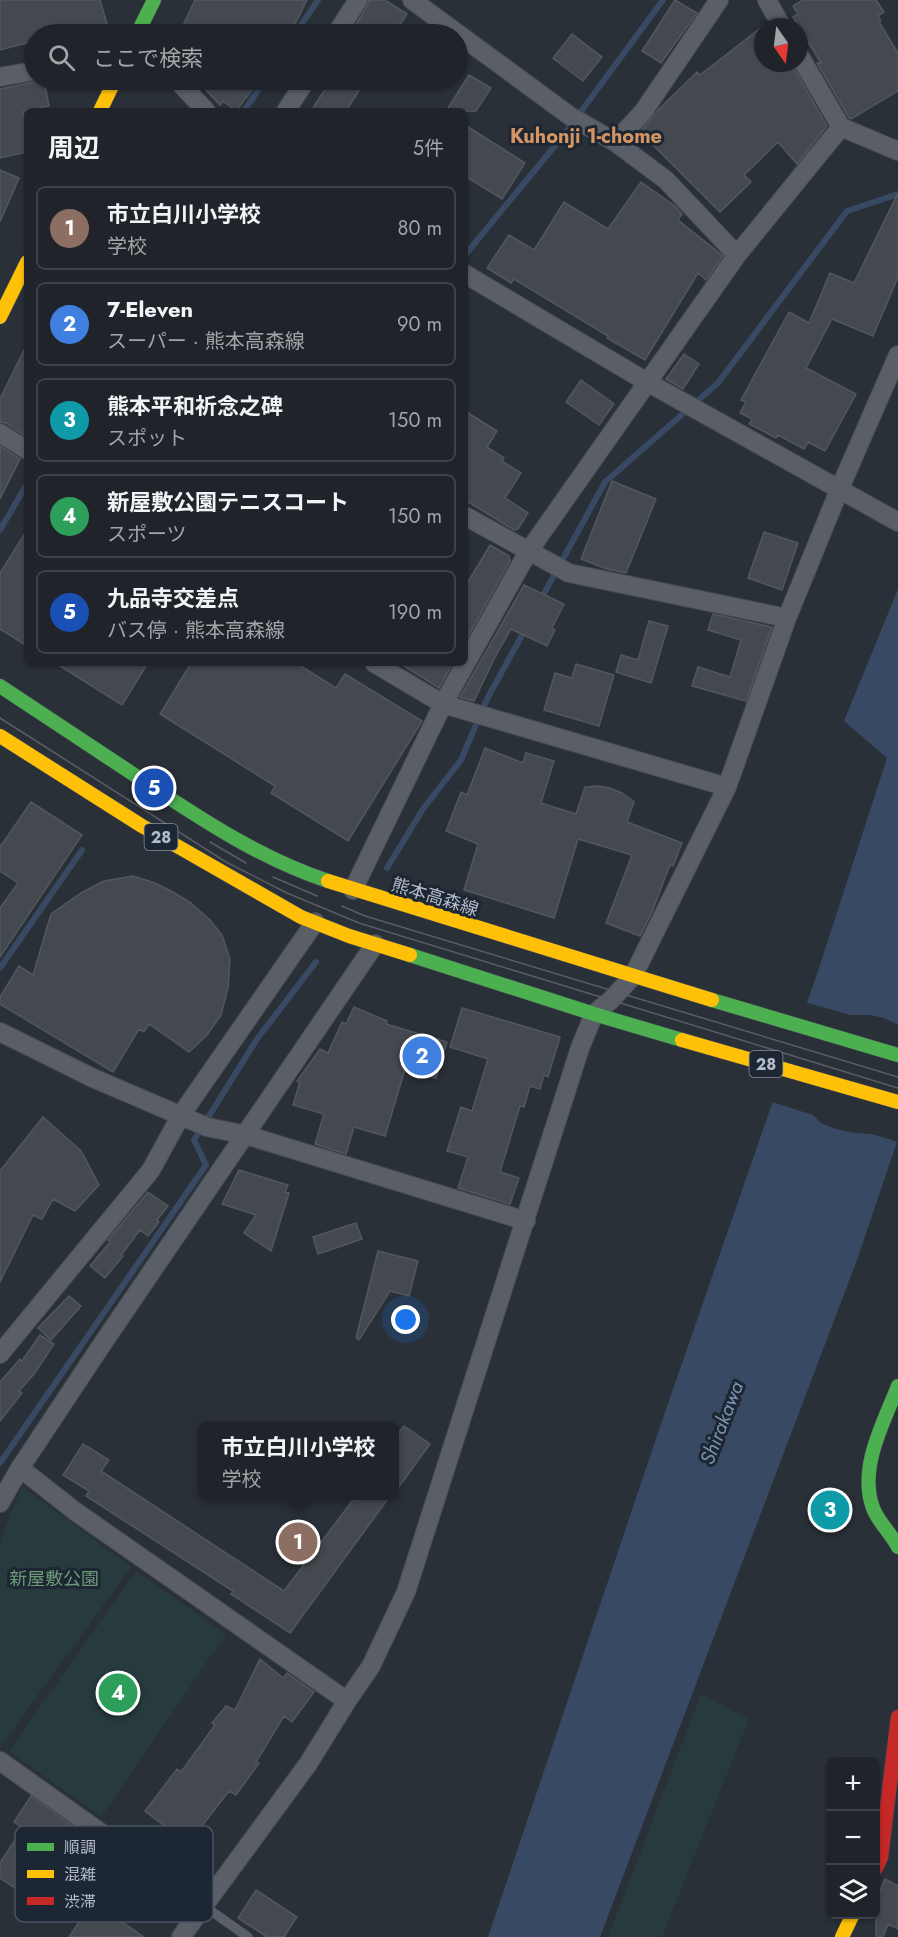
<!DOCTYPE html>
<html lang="ja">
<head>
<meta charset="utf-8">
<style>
  :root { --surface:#20242a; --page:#2d3036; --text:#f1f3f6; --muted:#a2a4a8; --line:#3d4147; --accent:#b45309 }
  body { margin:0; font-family:Jost,"Noto Sans JP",sans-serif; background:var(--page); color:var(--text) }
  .controls { position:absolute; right:18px; bottom:18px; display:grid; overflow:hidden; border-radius:9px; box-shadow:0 2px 4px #0004 }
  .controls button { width:54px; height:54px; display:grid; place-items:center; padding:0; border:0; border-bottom:2px solid var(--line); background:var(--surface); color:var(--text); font:30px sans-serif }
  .compass { position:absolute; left:754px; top:18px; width:54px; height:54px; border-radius:50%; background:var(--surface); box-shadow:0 2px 4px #0004; rotate:166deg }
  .you { position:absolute; left:406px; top:1320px; width:21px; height:21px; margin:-15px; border:4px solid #fff; border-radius:50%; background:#1a73e8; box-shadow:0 0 0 9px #1a73e833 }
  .badge { display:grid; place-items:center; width:39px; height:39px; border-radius:50%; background:var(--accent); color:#fff; font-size:20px; font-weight:700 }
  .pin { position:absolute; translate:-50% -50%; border:3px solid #fff; box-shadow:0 2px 6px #0006 }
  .popup { position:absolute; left:198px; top:1422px; width:201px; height:78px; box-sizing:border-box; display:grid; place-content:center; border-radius:9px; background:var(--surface); filter:drop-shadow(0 2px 4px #0005); font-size:20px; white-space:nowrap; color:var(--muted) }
  .popup b { font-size:22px; color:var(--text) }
  .popup::after { content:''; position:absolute; left:50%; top:100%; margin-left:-12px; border:12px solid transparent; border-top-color:var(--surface) }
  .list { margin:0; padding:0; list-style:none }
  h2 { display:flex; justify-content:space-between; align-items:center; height:78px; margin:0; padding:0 24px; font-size:26px }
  h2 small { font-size:20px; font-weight:400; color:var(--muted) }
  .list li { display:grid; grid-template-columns:39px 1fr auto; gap:18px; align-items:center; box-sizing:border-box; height:84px; margin:0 12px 12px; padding:0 12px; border:2px solid var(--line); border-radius:9px }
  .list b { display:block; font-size:22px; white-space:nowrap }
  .list p { margin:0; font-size:20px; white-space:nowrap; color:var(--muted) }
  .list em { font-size:20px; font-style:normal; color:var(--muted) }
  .icon { flex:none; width:33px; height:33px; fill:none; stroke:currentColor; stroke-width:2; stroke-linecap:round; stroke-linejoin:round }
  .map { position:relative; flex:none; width:898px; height:1937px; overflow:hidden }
  .search { position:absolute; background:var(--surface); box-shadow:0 2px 4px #0004; left:24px; top:24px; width:444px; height:66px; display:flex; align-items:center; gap:15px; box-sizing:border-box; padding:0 21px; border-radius:33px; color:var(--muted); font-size:22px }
  .panel { position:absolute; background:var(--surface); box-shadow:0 2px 4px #0004; left:24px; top:108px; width:444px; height:558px; border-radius:9px }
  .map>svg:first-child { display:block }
</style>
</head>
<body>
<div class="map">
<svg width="898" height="1937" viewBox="0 0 898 1937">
  <rect width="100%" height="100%" fill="#2a3038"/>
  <path fill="#273a3e" d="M22 1486 131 1567 0 1747V1541Z
    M136 1571 226 1634 101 1817 9 1751Z
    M701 1694 749 1719 662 1937H608Z"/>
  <path fill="#384963" d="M898 589V1139L857 1260 600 1937H488L662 1421 818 971 887 758 844 721Z"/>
  <path fill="#2a3038" d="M804 1002 851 1015H870L884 1018 898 1025V1142L872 1134 855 1133 836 1129 821 1123 813 1115 769 1101Z"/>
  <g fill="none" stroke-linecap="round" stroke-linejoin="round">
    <path stroke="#384963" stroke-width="6" d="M295 34 318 0
      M244 111 265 80
      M465 255 563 136 663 0
      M0 530 27 484
      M540 601 605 482 718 383 847 211 898 194
      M387 868 423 809 461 760 487 699 526 628
      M0 968 82 850
      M0 1463 206 1165 194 1140 257 1039 316 962"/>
  </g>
  <path fill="#444950" stroke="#52575f" stroke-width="1.5" d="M0 0H100L107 24 101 34H34V41L0 50Z
    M195 0H307L290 34H179Z
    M369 0H385L407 14 394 34H369L355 26 367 6Z
    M675 0 697 13 661 63 642 51Z
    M803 0H876L884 12 878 16 881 21 879 22 898 53V91L851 119 849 118 817 63H821L793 17 798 14 793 6Z
    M763 26V63H791L827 126 797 164 778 142 744 175 751 182 720 212 653 145 639 133 659 109 697 72 700 75Z
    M572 34 602 57 583 81 553 58Z
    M469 75 491 88 476 111H446Z
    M44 80 49 106 23 111 27 130V152L0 158V89Z
    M213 80H256L250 89 252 90 236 111 223 101 220 105 204 88Z
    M331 80H366L346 111H311Z
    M465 125 525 163 502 199 465 176Z
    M0 170 19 178 0 222Z
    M641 182 675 206 682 214 678 220 723 256 706 280 698 273 645 360 607 338 608 336 514 279 511 283 487 268 509 235 534 250 564 202 608 229Z
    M898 193V277L873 336 832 319 806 368 856 394 825 451 808 442 804 449 778 435 776 438 749 424 752 419 740 413 746 402 741 400 789 312 809 323 830 273 854 283Z
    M27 344V430L24 435 6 423 0 422V399Z
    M684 354 699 364 683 389 666 379Z
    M581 380 614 404 599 425 566 402Z
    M465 411 497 431 487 447 504 458 502 461 521 473 505 498 528 513 518 529 514 530 465 500Z
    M0 446 20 459 0 499Z
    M612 481 656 499 626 573 607 569 581 559Z
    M27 530V646L0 629V573Z
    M764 532 798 543 782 590 748 578Z
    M490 545 509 556 510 561 465 642V587Z
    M524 585 564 604 552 628 555 630 547 646 511 629 494 659 474 701 460 697Z
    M713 614 772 627 746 701 692 686 698 667 730 677 741 640 708 630Z
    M649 621 668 626 651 683 616 672 621 655 638 660Z
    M55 663H148L122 705Z
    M191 663H296L336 688 345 674 422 721 348 841 271 793 275 786 160 714Z
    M399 663H453L439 688Z
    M576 664 614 675 599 726 544 710 555 673 572 678Z
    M485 748 523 763 526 753 554 761 541 803 576 814 585 787 598 786 610 788 622 793 634 802 627 822 682 843 673 866 670 865 652 912 640 936 606 923 632 855 578 839 554 918 464 890 478 844 446 831 461 792 467 795Z
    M31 802 82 835 0 957V908L18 883 0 871V847Z
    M133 876 155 883 173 892 191 903 210 920 222 935 230 959 228 988 221 1015 207 1035 189 1052 149 1024 144 1032 139 1029 113 1072 0 1004V997L19 966 33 975 51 914 81 893 104 881Z
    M354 1007 387 1021 386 1024 447 1042 436 1078 405 1069 385 1136 354 1127 346 1154 315 1144 324 1114 293 1105 300 1082 297 1081 320 1049 328 1053 342 1022 346 1024Z
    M462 1008 560 1037 548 1077 544 1075 540 1089 530 1086 524 1107 520 1106 500 1172 519 1178 510 1204 458 1188 468 1157 447 1151 461 1107 472 1111 488 1059 450 1047Z
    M43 1117 81 1151 99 1185 75 1211 53 1199 42 1219 33 1215 0 1282V1171Z
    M239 1170 288 1185 285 1192 289 1193 271 1251 244 1233 256 1215 222 1204Z
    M148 1192 168 1206 157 1220 159 1222 148 1236 140 1230 121 1255 123 1256 105 1278 90 1266 110 1242 108 1240Z
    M356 1223 362 1239 318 1254 313 1237Z
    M378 1251 418 1261 409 1296 390 1291 359 1340 356 1338Z
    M69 1296 81 1306 51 1340 38 1328Z
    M40 1335 54 1344 34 1374 19 1391 22 1393 0 1421V1382L20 1359 22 1361Z
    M404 1426 430 1444 394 1494V1439Z
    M83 1444 109 1460 101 1471 284 1591 356 1496H390L290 1633 231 1594 233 1591 86 1496 89 1491 63 1475Z
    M260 1659 283 1678 287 1673 314 1692 292 1722 284 1716 256 1762 259 1763 236 1795 229 1791 188 1844 145 1811 177 1769 181 1772 215 1725 212 1723 226 1706 235 1710Z
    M31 1796 78 1830 63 1854 48 1844 18 1890 0 1878V1863L23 1828 14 1822Z
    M885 1879 898 1886V1929L888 1924 883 1937H876V1900Z
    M256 1890 297 1917 284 1937H267L238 1918Z
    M93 1902 144 1937H69Z"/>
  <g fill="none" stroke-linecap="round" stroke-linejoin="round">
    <defs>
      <path id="lane" d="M204 1906 248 1937"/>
      <path id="street" d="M412 0 570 116 615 142 666 180 737 255
        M767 0 782 27
        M336 34 358 0
        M799 55 841 127 898 151
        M0 77 34 71
        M177 80 206 111
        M286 111 306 80
        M615 142 643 112 719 0
        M465 274 647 382 898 522
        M0 433 27 450
        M465 516 569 573 787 618
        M374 663 443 704 727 787
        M353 890 443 704 528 552 737 255 841 127
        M0 1032 93 1078 207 1127 246 1135 526 1221
        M0 1354 151 1170 181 1115 315 922
        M20 1468 76 1512 347 1701
        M0 1503 20 1468 105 1340 375 944
        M0 1761 204 1906
        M181 1937 308 1764 347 1701 371 1666 406 1592 580 1048 594 1014 611 1000 633 976 727 787 787 618 840 488 898 355"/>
      <path id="fast" d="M137 34 154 0
        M0 686C47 717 95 749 142 780 201 819 261 859 328 881
        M410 955 594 1014 682 1040
        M712 1000 898 1055
        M898 1386C884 1422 858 1468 873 1508 878 1522 891 1533 898 1547"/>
      <path id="slow" d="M100 111 115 80
        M0 317 27 262
        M0 736 142 826 301 917 349 936 410 955
        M328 881 712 1000
        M682 1040 898 1102
        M842 1937 853 1914"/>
      <path id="jam" d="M876 1868 881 1857 898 1717"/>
    </defs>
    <use href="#lane" stroke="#484c53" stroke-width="10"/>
    <use href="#street" stroke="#484c53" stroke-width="20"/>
    <use href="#fast" stroke="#484c53" stroke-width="15"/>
    <use href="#slow" stroke="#484c53" stroke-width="15"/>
    <use href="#jam" stroke="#484c53" stroke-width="15"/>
    <use href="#lane" stroke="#5a5e66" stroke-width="9"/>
    <use href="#street" stroke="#5a5e66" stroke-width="18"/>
    <use href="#fast" stroke="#4caf50" stroke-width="14"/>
    <use href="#slow" stroke="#ffc107" stroke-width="14"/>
    <use href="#jam" stroke="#c62828" stroke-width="14"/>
    <path stroke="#595d64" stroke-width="1.5" d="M0 718 226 862 287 893 359 923 898 1088
      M210 842 246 863
      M273 877 317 896
      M342 906 365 916 898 1077"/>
  </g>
  <g text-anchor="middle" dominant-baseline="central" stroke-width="6" stroke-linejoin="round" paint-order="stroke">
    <g fill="#1d2633" stroke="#878f9c" stroke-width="1.5">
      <rect x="144.5" y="824" width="33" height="26" rx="4.5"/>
      <rect x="749.5" y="1051" width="33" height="26" rx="4.5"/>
    </g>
    <g font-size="16" font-weight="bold" fill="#b4bcc9">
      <text x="161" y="837">28</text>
      <text x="766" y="1064">28</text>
    </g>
    <g font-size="18" fill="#b4bcc9" stroke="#1d2633">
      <text transform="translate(435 897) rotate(17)">熊本高森線</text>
    </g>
    <g font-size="18" fill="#6b9a76" stroke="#1d2633">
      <text x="54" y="1579">新屋敷公園</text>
    </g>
    <g font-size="20" font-weight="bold" fill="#d59563" stroke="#1d2633">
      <text x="586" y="136">Kuhonji 1-chome</text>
    </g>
    <g font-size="20" font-style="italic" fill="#7c92b1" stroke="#1d2633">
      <text transform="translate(722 1423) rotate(-69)">Shirakawa</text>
    </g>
  </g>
  <rect x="15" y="1826" width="198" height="96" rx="9" fill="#1d2633" stroke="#4a5360" stroke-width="1.5"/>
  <rect x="27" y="1843" width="27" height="8" fill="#4caf50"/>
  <rect x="27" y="1870" width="27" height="8" fill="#ffc107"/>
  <rect x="27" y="1897" width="27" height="8" fill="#c62828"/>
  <g font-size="16" fill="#b4bcc9">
    <text x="64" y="1853">順調</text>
    <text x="64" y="1880">混雑</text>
    <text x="64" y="1907">渋滞</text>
  </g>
</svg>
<div class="controls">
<button>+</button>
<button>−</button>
<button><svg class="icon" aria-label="layers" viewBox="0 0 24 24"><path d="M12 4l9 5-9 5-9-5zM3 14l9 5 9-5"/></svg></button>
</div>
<svg class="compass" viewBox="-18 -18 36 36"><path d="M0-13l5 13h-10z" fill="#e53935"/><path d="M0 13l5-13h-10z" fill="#a2a4a8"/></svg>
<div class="you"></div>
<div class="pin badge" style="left:298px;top:1542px;background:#8d6e63">1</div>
<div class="popup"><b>市立白川小学校</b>学校</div>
<div class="pin badge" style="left:422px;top:1056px;background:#3f7fe0">2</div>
<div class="pin badge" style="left:830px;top:1510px;background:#0f9aa8">3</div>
<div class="pin badge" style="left:118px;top:1693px;background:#2e9e5b">4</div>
<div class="pin badge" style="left:154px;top:788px;background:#1a4fb4">5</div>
<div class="search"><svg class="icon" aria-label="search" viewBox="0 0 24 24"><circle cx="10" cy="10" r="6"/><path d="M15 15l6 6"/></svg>ここで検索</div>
<section class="panel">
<h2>周辺<small>5件</small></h2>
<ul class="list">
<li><span class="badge" style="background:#8d6e63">1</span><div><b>市立白川小学校</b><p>学校</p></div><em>80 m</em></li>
<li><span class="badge" style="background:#3f7fe0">2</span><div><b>7-Eleven</b><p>スーパー · 熊本高森線</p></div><em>90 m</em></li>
<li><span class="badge" style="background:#0f9aa8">3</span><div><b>熊本平和祈念之碑</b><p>スポット</p></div><em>150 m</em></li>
<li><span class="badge" style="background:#2e9e5b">4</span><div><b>新屋敷公園テニスコート</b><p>スポーツ</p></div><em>150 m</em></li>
<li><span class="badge" style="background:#1a4fb4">5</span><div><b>九品寺交差点</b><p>バス停 · 熊本高森線</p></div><em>190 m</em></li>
</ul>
</section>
</div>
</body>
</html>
